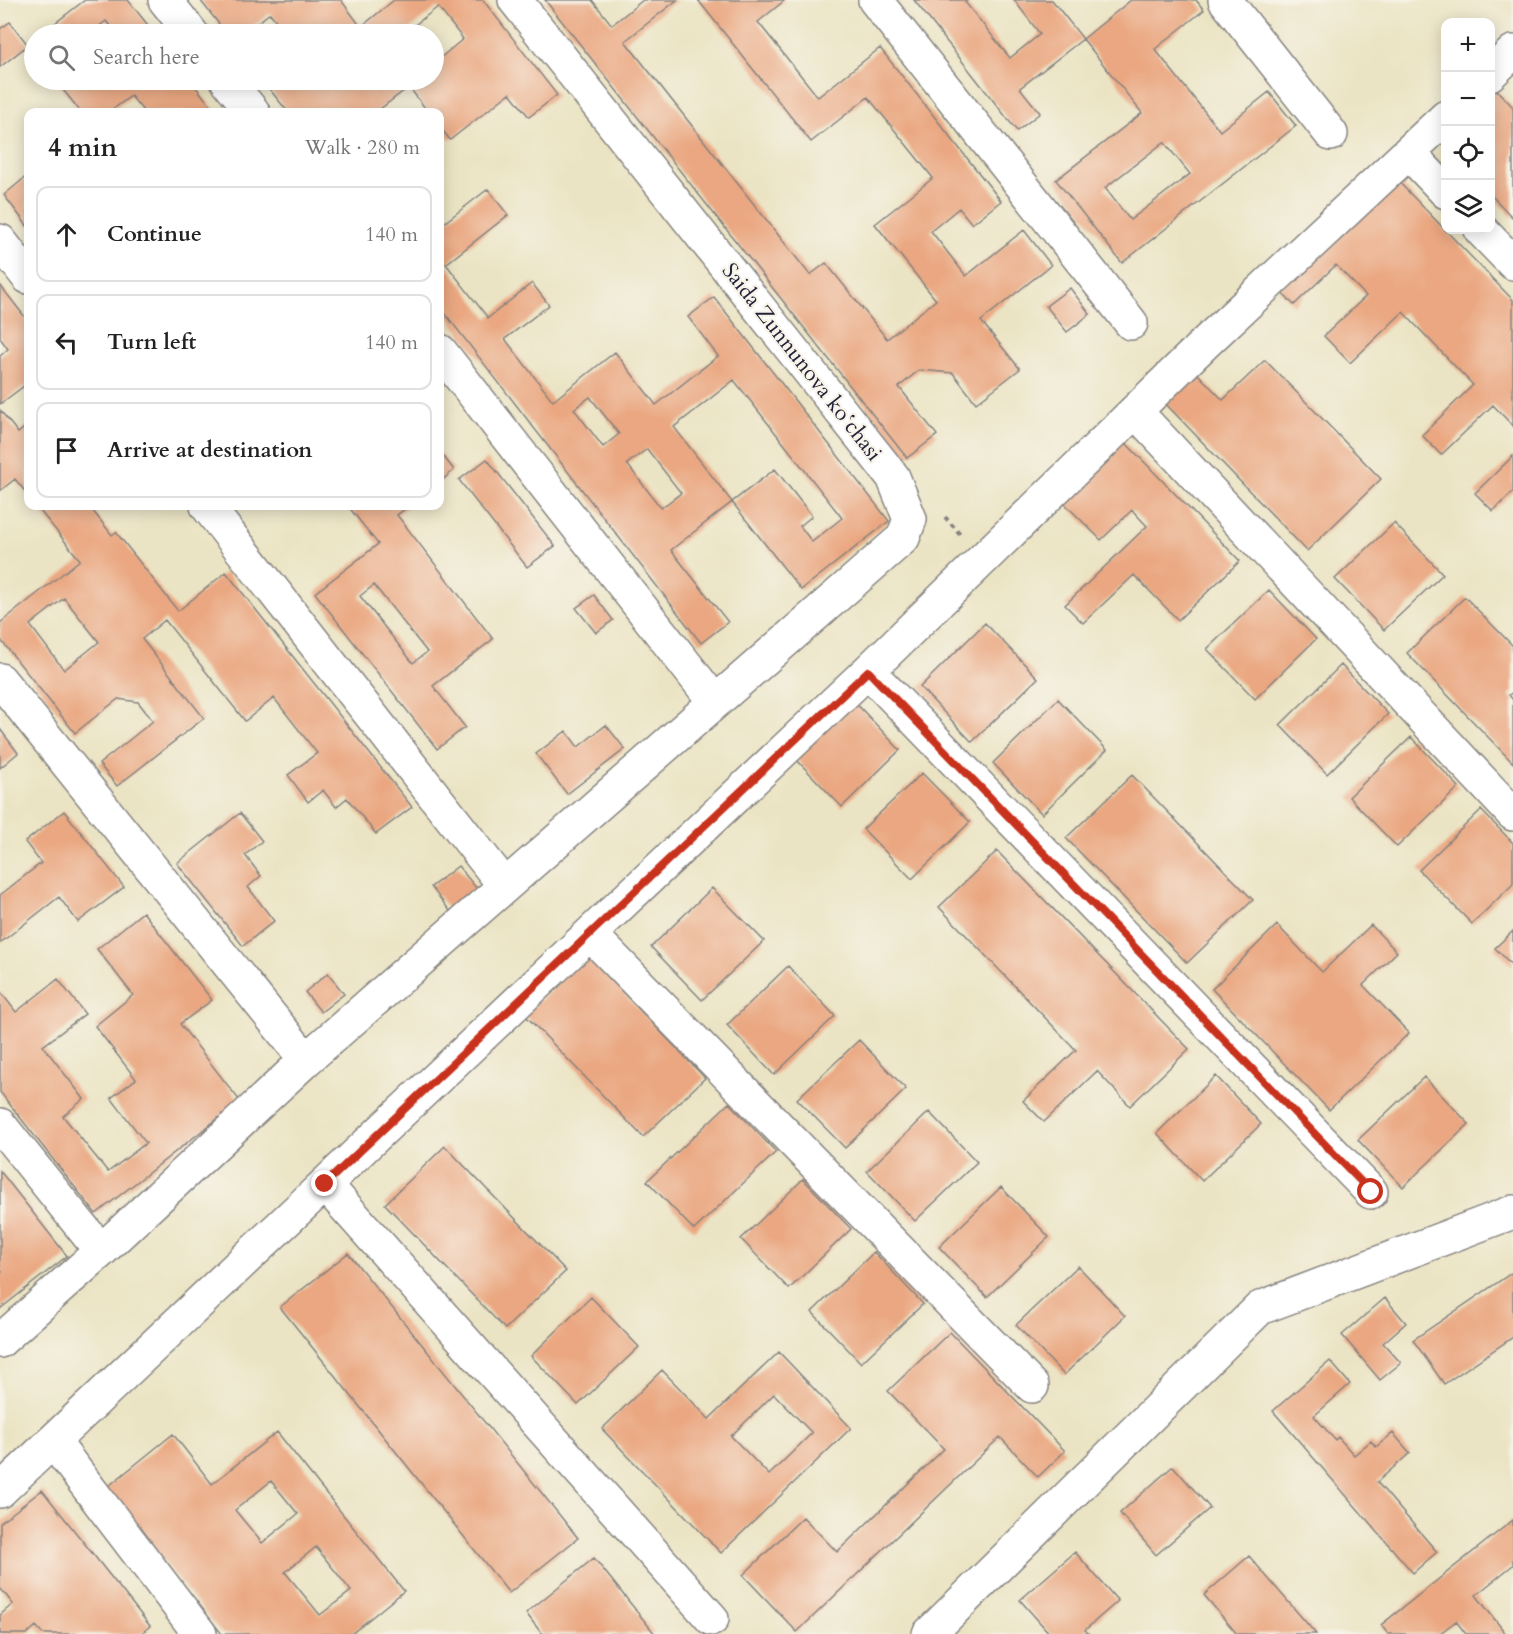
<!DOCTYPE html>
<html lang="en">
<head>
<meta charset="utf-8">
<style>
  :root { --surface:#fff; --page:#f2f2f2; --text:#222; --muted:#767676; --line:#e0e0e0 }
  body { margin:0; font-family:Cardo,serif; background:var(--page); color:var(--text) }
  .controls { position:absolute; right:18px; top:18px; display:grid; overflow:hidden; border-radius:12px; box-shadow:0 3px 15px #0003 }
  .controls button { width:54px; height:54px; display:grid; place-items:center; padding:0; border:0; border-bottom:2px solid var(--line); background:var(--surface); color:var(--text); font:30px sans-serif }
  .stop { position:absolute; width:18px; height:18px; margin:-14px; border:4px solid #c8321e; border-radius:50%; background:#fff }
  .stop.end { background:#c8321e; border-color:#fff; box-shadow:0 2px 6px #0008 }
  .list { margin:0; padding:0; list-style:none }
  h2 { display:flex; justify-content:space-between; align-items:center; height:78px; margin:0; padding:0 24px; font-size:26px }
  h2 small { font-size:20px; font-weight:400; color:var(--muted) }
  .list li { display:grid; grid-template-columns:39px 1fr auto; gap:18px; align-items:center; box-sizing:border-box; height:96px; margin:0 12px 12px; padding:0 12px; border:2px solid var(--line); border-radius:12px }
  .list b { display:block; font-size:22px; white-space:nowrap }
  .list em { font-size:20px; font-style:normal; color:var(--muted) }
  .icon { flex:none; width:33px; height:33px; fill:none; stroke:currentColor; stroke-width:2; stroke-linecap:round; stroke-linejoin:round }
  .map { position:relative; flex:none; width:1513px; height:1634px; overflow:hidden }
  .search { position:absolute; background:var(--surface); box-shadow:0 3px 15px #0003; left:24px; top:24px; width:420px; height:66px; display:flex; align-items:center; gap:15px; box-sizing:border-box; padding:0 21px; border-radius:33px; color:var(--muted); font-size:22px }
  .panel { position:absolute; background:var(--surface); box-shadow:0 3px 15px #0003; left:24px; top:108px; width:420px; height:402px; border-radius:12px }
  .map>svg:first-child { display:block }
</style>
</head>
<body>
<div class="map">
<svg width="1513" height="1634" viewBox="0 0 1513 1634">
  <rect width="100%" height="100%" fill="#f7f3e8"/>
  <filter id="ink" filterUnits="userSpaceOnUse"><feTurbulence type="fractalNoise" baseFrequency=".0167" numOctaves="2"/><feDisplacementMap in="SourceGraphic" scale="12" xChannelSelector="R" yChannelSelector="G"/><feConvolveMatrix kernelMatrix="1 2 1 2 8 2 1 2 1" color-interpolation-filters="sRGB"/></filter>
  <filter id="wash" filterUnits="userSpaceOnUse"><feTurbulence type="fractalNoise" baseFrequency=".008" numOctaves="4" result="noise"/><feDisplacementMap in="SourceGraphic" scale="24" xChannelSelector="R" yChannelSelector="G"/><feGaussianBlur stdDeviation="1.35" result="paint"/><feColorMatrix in="noise" values="0 0 0 0 0 0 0 0 0 0 0 0 0 0 0 0 0 1.4 0 .05"/><feComposite in="paint" operator="in"/></filter>
  <g filter="url(#wash)">
    <rect width="100%" height="100%" fill="#ebe4c4"/>
    <g id="blocks">
      <path fill="#eaa781" fill-rule="evenodd" d="M85 0H128L155 34H117L106 21 89 34H41Z
        M200 0H341L361 27 394 0H483L557 95 529 117 510 93 450 140 440 127V112H428L409 87 376 112H288L262 80H434V63L463 39 438 7 407 31 410 34H286L270 13 243 34H227Z
        M545 0H592L612 25 643 0H677L625 41 810 275 826 263 887 339 936 300 875 224 933 178 868 97 811 142 698 0H785L758 22 818 97 880 48 1001 201 972 224 959 208 931 231 966 276 1024 230 1051 265 981 321 1020 369 976 403 953 373 919 370 899 387 937 435 907 458Z
        M914 0H968L965 2 1010 58 1040 34 1014 0H1052L1083 39 1131 0H1196L1204 10 1155 49 1181 82 1220 131 1269 92 1296 126 1122 263 1056 180 1142 113 1083 39 1020 88 1040 113 1017 131ZM1164 142 1190 174 1130 220 1105 188Z
        M10 22 28 45 0 67V29Z
        M55 80H190L216 112H144L131 96 109 112H81Z
        M1491 84 1513 107V216L1512 217 1491 195Z
        M28 175V227L4 195Z
        M1395 178 1513 300V426L1493 405 1441 455 1422 435 1473 385 1403 312 1350 363 1324 336 1366 296 1336 265 1294 305 1279 290Z
        M488 189 508 215 446 264 488 318 532 283 549 305 505 339 553 401 615 352 656 405 718 356 688 317 714 297 889 521 801 590 732 502 775 469 812 516 800 526 812 542 842 518 734 380 674 427 732 502 671 550 728 622 701 643 440 307V226ZM590 397 619 434 603 447 574 409ZM647 449 681 493 661 508 627 464Z
        M0 285 28 321V392L24 386 0 404V356L8 349 0 338Z
        M1070 288 1090 314 1067 332 1046 306Z
        M1265 360 1381 479 1307 551 1162 400 1194 370 1223 400Z
        M0 410 18 433 28 425V495L15 479 0 491Z
        M1123 440 1240 561 1178 620 1134 575 1083 623 1065 605 1147 526 1132 510 1101 540 1061 500Z
        M440 452 454 470 440 482Z
        M1513 456V492L1493 511 1475 493Z
        M487 459 555 546 527 567 459 480Z
        M36 506H89L112 535 116 532 178 611 226 572 412 807 376 834 347 798 336 807 323 790 308 802 288 775 317 753 274 698 245 721 165 620 142 639 204 718 117 786 99 764 153 721 138 702 118 699 75 733 0 639V623L80 560ZM64 598 99 642 64 670 30 625Z
        M348 506H409L397 515 493 639 433 686 465 727 437 749 315 593 378 544ZM374 585 427 652 413 663 360 596Z
        M1394 523 1443 574 1384 630 1335 579Z
        M1269 590 1316 639 1255 699 1207 649Z
        M594 595 613 620 596 633 576 608Z
        M1465 597 1513 646V692L1509 695 1513 700V763L1407 653Z
        M985 623 1038 678 972 742 920 687Z
        M1341 665 1388 714 1327 774 1280 725Z
        M852 699 900 750 842 807 793 756Z
        M1058 699 1107 750 1042 814 993 763Z
        M606 725 625 749 567 794 536 754 566 731 578 747Z
        M0 729 18 753 0 768Z
        M1411 737 1459 787 1397 847 1349 797Z
        M922 773 970 822 912 879 863 829Z
        M1132 775 1253 900 1187 963 1066 838Z
        M1481 810 1513 843V884L1472 924 1419 870Z
        M64 811 124 887 78 922 59 897 0 943V895L41 863 25 842Z
        M240 813 262 841 245 855 261 876 248 887 274 921 243 946 177 863Z
        M997 851 1189 1049 1130 1106 1097 1071 1044 1122 1023 1101 1076 1050 939 907Z
        M458 866 477 889 450 911 431 887Z
        M712 888 764 941 702 1000 651 947Z
        M143 912 212 1000 180 1024 240 1101 96 1214 0 1092V991L16 1012 58 979 85 1014 43 1046 84 1099 63 1116 108 1172 146 1143 111 1098 136 1079 95 1026 133 995 97 949Z
        M1277 925 1322 972 1371 925 1397 952 1363 985 1409 1033 1329 1110 1212 989Z
        M1513 931V966L1495 948Z
        M587 955 705 1078 643 1137 525 1015Z
        M788 966 835 1016 774 1075 727 1025Z
        M328 973 344 994 321 1012 305 992Z
        M859 1040 906 1089 845 1148 797 1099Z
        M1216 1076 1261 1124 1202 1181 1157 1133Z
        M1424 1077 1469 1124 1403 1187 1358 1140Z
        M729 1103 776 1152 694 1230 647 1181Z
        M929 1112 977 1162 915 1221 867 1171Z
        M445 1146 566 1271 505 1329 385 1204Z
        M0 1171 67 1256 0 1309V1274L2 1272 0 1269Z
        M803 1179 851 1229 789 1289 741 1239Z
        M1001 1187 1049 1237 987 1297 939 1247Z
        M874 1252 923 1304 861 1363 812 1312Z
        M348 1253 578 1538 509 1593 280 1307Z
        M1078 1266 1125 1316 1064 1375 1016 1325Z
        M1513 1272V1337L1444 1384 1413 1340Z
        M591 1297 639 1347 578 1405 531 1356Z
        M1385 1298 1406 1323 1383 1343 1401 1363 1380 1380 1342 1335Z
        M950 1332 1065 1451 1038 1477 1000 1437 797 1632 743 1575 803 1517 837 1552 944 1449 888 1391Z
        M779 1352 851 1428 721 1553 602 1429 662 1370 709 1419ZM774 1394 812 1433 769 1475 731 1436Z
        M1330 1361 1350 1384 1314 1416 1335 1440 1338 1437 1354 1455 1371 1441 1376 1447 1393 1433 1410 1453 1377 1482 1437 1552 1413 1573 1273 1411Z
        M277 1432 404 1591 351 1634H222L105 1489 173 1434 212 1484ZM271 1481 298 1514 262 1543 235 1510ZM316 1547 351 1591 320 1615 285 1572Z
        M1173 1466 1210 1508 1156 1555 1120 1513Z
        M42 1490 150 1626 141 1634H43L36 1626 27 1634H0V1615L13 1604 0 1588V1523Z
        M1513 1520V1565L1476 1595 1506 1634H1466L1456 1621 1439 1634H1388L1381 1625Z
        M1075 1552 1118 1601 1085 1630 1089 1634H1050L1020 1600Z
        M1249 1556 1316 1634H1237L1204 1595Z
        M594 1558 655 1634H542L526 1613Z"/>
    </g>
  </g>
  <g filter="url(#ink)">
    <use href="#blocks" fill-opacity="0" stroke="#868380" stroke-width="1.5"/>
    <g fill="none" stroke-linecap="round" stroke-linejoin="round">
      <defs>
        <path id="minor" d="M165 0 192 34
          M875 0 1131 323
          M1225 0 1331 134
          M1490 74 1513 52
          M227 80 253 112
          M1409 153 1446 192
          M1481 230 1513 263
          M0 241 28 277
          M440 351 715 702
          M1135 411 1513 814
          M207 506 505 886
          M868 671 1371 1192
          M0 680 306 1060
          M590 934 1032 1386
          M0 1125 101 1251 0 1341
          M325 1184 712 1619
          M101 1251 306 1060 903 538 910 519 893 477 515 0
          M53 1441 200 1634
          M0 1491 868 671 1205 343 1446 117
          M929 1634 1260 1308 1513 1212"/>
      </defs>
      <use href="#minor" stroke="#868380" stroke-width="36"/>
      <path stroke="#868380" stroke-width="4" stroke-dasharray="4.5 4.5" stroke-linecap="butt" d="M945 517 960 534"/>
      <use href="#minor" stroke="#fff" stroke-width="33"/>
    </g>
  </g>
  <g fill="none" stroke-linecap="round" stroke-linejoin="round" filter="url(#ink)">
    <path stroke="#c8321e" stroke-width="8" d="M325 1184 868 671 1371 1192"/>
  </g>
  <g text-anchor="middle" dominant-baseline="central" stroke-width="4.5" stroke-linejoin="round" paint-order="stroke">
    <g font-size="22" fill="#22223b" stroke="#f7f3e8">
      <text transform="translate(802 362) rotate(52)">Saida Zunnunova koʻchasi</text>
    </g>
  </g>
</svg>
<div class="controls">
<button>+</button>
<button>−</button>
<button><svg class="icon" aria-label="locate" viewBox="0 0 24 24"><circle cx="12" cy="12" r="6"/><path d="M12 2v4M12 18v4M2 12h4M18 12h4"/></svg></button>
<button><svg class="icon" aria-label="layers" viewBox="0 0 24 24"><path d="M12 4l9 5-9 5-9-5zM3 14l9 5 9-5"/></svg></button>
</div>
<div class="stop" style="left:1371px;top:1192px"></div>
<div class="stop end" style="left:325px;top:1184px"></div>
<div class="search"><svg class="icon" aria-label="search" viewBox="0 0 24 24"><circle cx="10" cy="10" r="6"/><path d="M15 15l6 6"/></svg>Search here</div>
<section class="panel">
<h2>4 min<small>Walk · 280 m</small></h2>
<ul class="list">
<li><svg class="icon" aria-label="ahead" viewBox="0 0 24 24"><path d="M12 20V5M6 11l6-6 6 6"/></svg><div><b>Continue</b></div><em>140 m</em></li>
<li><svg class="icon" aria-label="left" viewBox="0 0 24 24"><path d="M17 20v-9H6M10 6l-5 5 5 5"/></svg><div><b>Turn left</b></div><em>140 m</em></li>
<li><svg class="icon" aria-label="arrive" viewBox="0 0 24 24"><path d="M6 21V4h12l-3 4 3 4H6"/></svg><div><b>Arrive at destination</b></div></li>
</ul>
</section>
</div>
</body>
</html>
